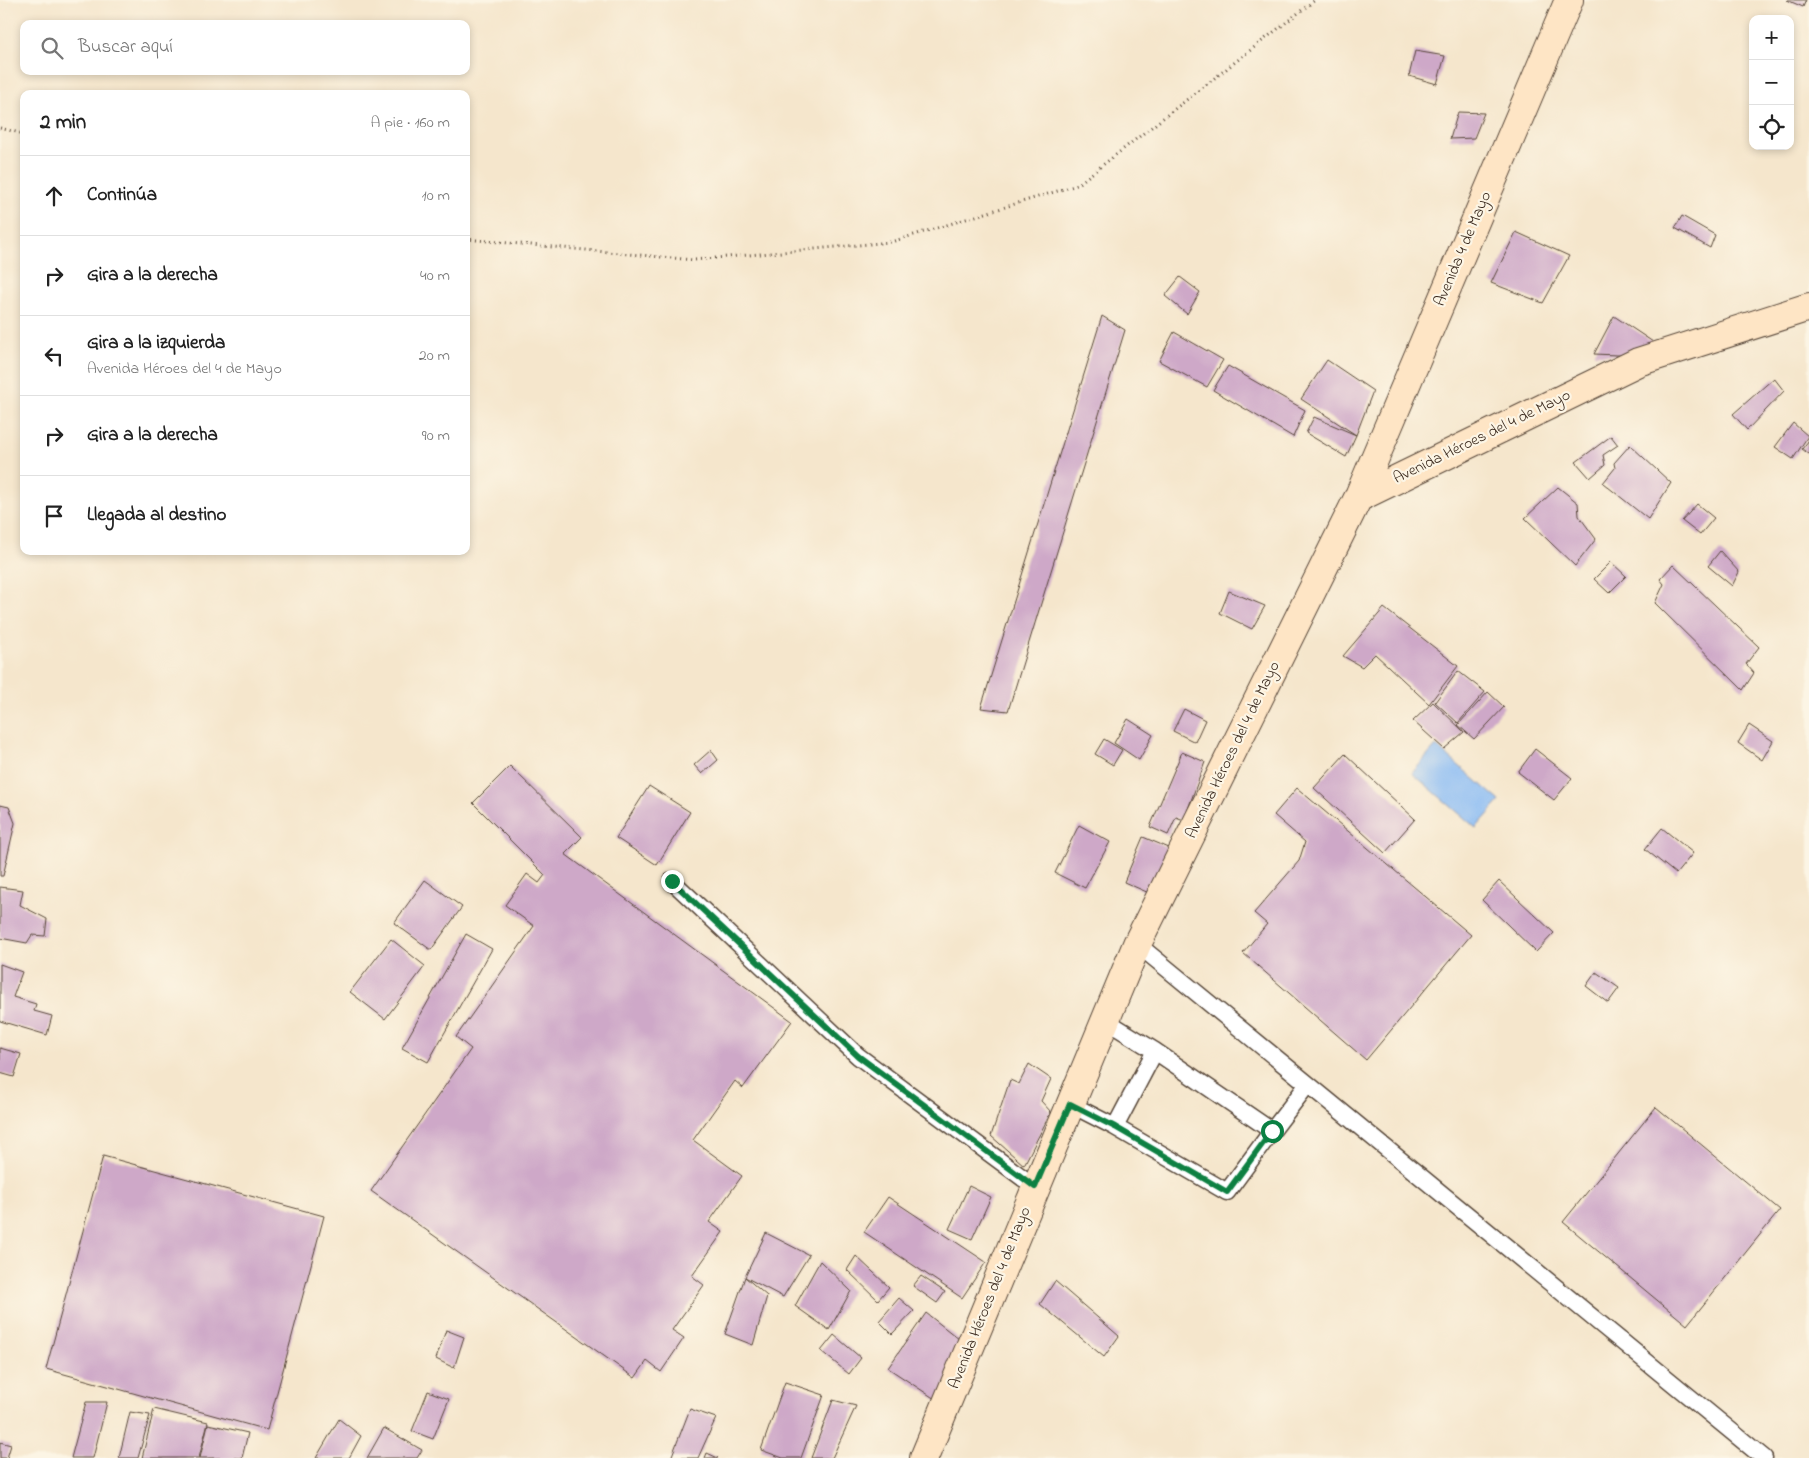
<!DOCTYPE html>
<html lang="es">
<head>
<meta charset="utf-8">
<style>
  :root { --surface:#fff; --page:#f2f2f2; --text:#222; --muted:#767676; --line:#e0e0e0 }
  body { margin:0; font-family:"Indie Flower",sans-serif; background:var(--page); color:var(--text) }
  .controls { position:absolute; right:15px; top:15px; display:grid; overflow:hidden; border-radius:10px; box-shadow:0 2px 8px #0003 }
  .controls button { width:45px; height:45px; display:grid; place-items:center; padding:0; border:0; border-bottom:1px solid var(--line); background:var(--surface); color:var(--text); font:25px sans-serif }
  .stop { position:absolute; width:15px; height:15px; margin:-11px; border:4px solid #0b8043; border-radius:50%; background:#fff }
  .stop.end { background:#0b8043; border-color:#fff; box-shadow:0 1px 5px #0008 }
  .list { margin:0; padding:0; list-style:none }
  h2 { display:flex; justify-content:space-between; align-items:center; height:65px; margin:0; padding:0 20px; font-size:21px }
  h2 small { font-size:16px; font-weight:400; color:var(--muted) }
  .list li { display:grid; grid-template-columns:32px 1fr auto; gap:15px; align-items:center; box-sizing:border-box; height:80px; padding:0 20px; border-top:1px solid var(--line) }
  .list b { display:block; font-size:19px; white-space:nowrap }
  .list p { margin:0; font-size:16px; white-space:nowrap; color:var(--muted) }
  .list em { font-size:16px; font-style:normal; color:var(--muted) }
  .icon { flex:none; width:28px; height:28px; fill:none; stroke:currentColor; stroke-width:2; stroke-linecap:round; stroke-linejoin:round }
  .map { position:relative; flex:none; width:1809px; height:1458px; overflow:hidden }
  .search { position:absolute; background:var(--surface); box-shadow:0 2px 8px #0003; left:20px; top:20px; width:450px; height:55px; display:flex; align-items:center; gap:12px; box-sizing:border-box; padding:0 18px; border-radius:10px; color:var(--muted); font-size:19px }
  .panel { position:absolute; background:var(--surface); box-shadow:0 2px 8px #0003; left:20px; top:90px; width:450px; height:465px; border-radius:10px }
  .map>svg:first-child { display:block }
</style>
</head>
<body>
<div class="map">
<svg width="1809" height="1458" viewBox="0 0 1809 1458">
  <rect width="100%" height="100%" fill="#fcf5e5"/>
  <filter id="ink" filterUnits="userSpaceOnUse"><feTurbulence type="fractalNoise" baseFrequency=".02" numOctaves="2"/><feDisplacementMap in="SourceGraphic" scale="10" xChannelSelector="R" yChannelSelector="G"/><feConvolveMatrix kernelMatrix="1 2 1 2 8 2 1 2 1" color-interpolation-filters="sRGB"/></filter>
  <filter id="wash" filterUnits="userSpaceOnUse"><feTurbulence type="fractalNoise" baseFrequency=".0096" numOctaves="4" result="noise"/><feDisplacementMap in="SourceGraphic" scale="20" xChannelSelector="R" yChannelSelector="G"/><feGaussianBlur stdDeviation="1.12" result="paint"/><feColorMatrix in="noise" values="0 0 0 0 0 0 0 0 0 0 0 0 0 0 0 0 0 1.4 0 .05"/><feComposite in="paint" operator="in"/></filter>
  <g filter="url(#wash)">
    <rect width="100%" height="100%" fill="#f5e6cc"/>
    <path fill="#87baf4" stroke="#617289" d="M1436 746 1500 801 1476 828 1412 773Z"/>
    <g id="blocks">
      <path fill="#cea8c8" d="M1787 0H1806L1803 7Z
        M1415 51 1445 56 1437 84 1409 76Z
        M1458 112 1484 113 1474 138 1450 139Z
        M1682 216 1715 235 1710 248 1675 228Z
        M1516 232 1569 256 1543 303 1491 283Z
        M1180 277 1200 292 1187 314 1165 296Z
        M1102 316 1125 330 1008 711 981 708Z
        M1614 316 1653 342 1639 356 1594 354Z
        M1174 332 1223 360 1207 387 1159 361Z
        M1327 360 1373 391 1356 435 1346 457 1306 433 1314 417 1356 435 1301 399Z
        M1228 366 1305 410 1293 437 1213 390Z
        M1774 378 1784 391 1747 430 1733 414Z
        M1793 423 1808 436 1793 459 1775 447Z
        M1611 436 1618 445 1603 455 1605 465 1590 478 1576 462Z
        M1809 440V454L1802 449Z
        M1630 445 1671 483 1648 519 1603 483 1615 468 1614 463Z
        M1558 487 1578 503 1579 516 1596 539 1575 566 1525 518Z
        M1697 504 1714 518 1700 535 1682 521Z
        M1720 551 1739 572 1732 586 1708 566Z
        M1611 562 1626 576 1609 593 1594 579Z
        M1673 565 1759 647 1746 664 1754 673 1743 690 1655 603 1664 584 1660 579Z
        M1229 591 1265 606 1252 629 1220 613Z
        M1384 608 1458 666 1429 704 1375 654 1362 667 1343 656Z
        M1458 671 1485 692 1458 723 1435 702Z
        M1488 692 1504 707 1474 739 1458 725Z
        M1433 702 1464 732 1444 749 1413 721Z
        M1184 709 1205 720 1195 742 1173 731Z
        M1128 719 1153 735 1139 760 1114 743Z
        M1749 725 1773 741 1762 760 1738 743Z
        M1104 739 1122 750 1113 765 1095 754Z
        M1535 749 1572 778 1554 800 1518 772Z
        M711 750 718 760 702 774 694 765Z
        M1182 752 1205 762 1184 820 1176 817 1168 835 1150 827Z
        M1345 754 1415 819 1385 853 1314 788Z
        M510 766 582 837 565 854 792 1021 743 1088 735 1081 693 1140 742 1176 709 1222 723 1232 692 1276 704 1285 672 1330 684 1338 661 1372 647 1361 635 1378 371 1191 471 1049 456 1037 534 926 505 905 527 874 539 883 545 875 473 803Z
        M649 786 690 812 657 865 616 838Z
        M1297 788 1471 935 1366 1060 1243 953 1267 924 1254 913 1299 861 1305 842 1274 815Z
        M0 805 9 807 15 823 3 876H0Z
        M1079 825 1110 842 1085 888 1055 873Z
        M1662 828 1693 853 1676 874 1645 849Z
        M1143 837 1169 848 1149 893 1124 882Z
        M425 880 462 907 431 950 394 923Z
        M1499 881 1554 933 1536 952 1482 900Z
        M0 887 23 890 20 905 47 919 45 936 32 935 27 943 0 938Z
        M466 934 492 949 428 1062 402 1048Z
        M391 939 425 966 385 1019 350 992Z
        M0 964 22 972 13 997 36 1004 34 1011 52 1016 47 1035 0 1021Z
        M1596 972 1619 988 1608 1003 1586 986Z
        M0 1048 21 1054 14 1077 0 1073Z
        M1029 1064 1051 1079 1041 1101 1051 1112 1024 1165 991 1136 1010 1080 1019 1084Z
        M1656 1107 1780 1210 1687 1325 1563 1222Z
        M103 1156 324 1216 267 1430 46 1369Z
        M969 1186 991 1197 972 1239 949 1229Z
        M888 1197 986 1262 962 1298 864 1232Z
        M766 1233 809 1255 783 1297 745 1277Z
        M856 1256 889 1287 878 1300 847 1270Z
        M820 1261 851 1291 829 1330 795 1306Z
        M921 1276 945 1292 937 1303 913 1286Z
        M745 1277 767 1296 753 1345 725 1334Z
        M1055 1281 1119 1336 1104 1357 1040 1304Z
        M899 1298 914 1311 892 1334 879 1321Z
        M926 1313 964 1343 938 1401 888 1368Z
        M446 1330 464 1337 454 1368 436 1359Z
        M834 1335 861 1358 849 1374 821 1351Z
        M785 1382 824 1395 801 1458H783L761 1450Z
        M428 1391 449 1399 433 1439 412 1431Z
        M833 1400 856 1406 832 1458H811Z
        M86 1402H107L93 1458H71Z
        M154 1409 208 1422 199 1458H142Z
        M690 1409 716 1418 698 1458H671Z
        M130 1412 150 1415 138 1458H119Z
        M339 1419 361 1436 349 1458H316Z
        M208 1424 248 1433 242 1458H200Z
        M384 1428 422 1450 417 1458H367Z
        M0 1442 11 1445 7 1458H0Z
        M707 1453 718 1458H705Z"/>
    </g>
  </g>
  <g filter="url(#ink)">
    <use href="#blocks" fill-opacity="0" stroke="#574638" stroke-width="1"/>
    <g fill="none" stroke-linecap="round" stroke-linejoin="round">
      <defs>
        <path id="lane" d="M672 881 858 1056 1035 1187
          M1137 944 1764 1458
          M1070 1104 1115 1127 1227 1192 1272 1131 1155 1051 1105 1020
          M1115 1127 1155 1051
          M1272 1131 1308 1084"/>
        <path id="secondary" d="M1358 498 1569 0
          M924 1458 1137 944 1358 498 1638 362 1809 307"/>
      </defs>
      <use href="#lane" stroke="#574638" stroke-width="19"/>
      <use href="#secondary" stroke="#574638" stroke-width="30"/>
      <path stroke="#574638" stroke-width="3" stroke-dasharray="1 4" stroke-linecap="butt" d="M0 128 24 134
        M466 239 694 260 891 242 1077 185 1315 0"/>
      <use href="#lane" stroke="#fff" stroke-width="16"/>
      <use href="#secondary" stroke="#fee5c5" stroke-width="28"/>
    </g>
  </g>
  <g fill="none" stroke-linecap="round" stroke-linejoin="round" filter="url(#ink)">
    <path stroke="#0b8043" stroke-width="6" d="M672 881 858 1056 1035 1187 1070 1104 1115 1127 1227 1192 1272 1131"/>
  </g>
  <g text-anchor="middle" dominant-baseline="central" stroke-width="4.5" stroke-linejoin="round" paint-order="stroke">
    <g font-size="16" fill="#3b2a1e" stroke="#fcf5e5">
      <text transform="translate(1463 249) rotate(-67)">Avenida 4 de Mayo</text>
      <text transform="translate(1482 437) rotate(-26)">Avenida Héroes del 4 de Mayo</text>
      <text transform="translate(1233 750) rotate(-64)">Avenida Héroes del 4 de Mayo</text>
      <text transform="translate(990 1298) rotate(-68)">Avenida Héroes del 4 de Mayo</text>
    </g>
  </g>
</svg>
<div class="controls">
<button>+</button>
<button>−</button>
<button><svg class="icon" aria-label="locate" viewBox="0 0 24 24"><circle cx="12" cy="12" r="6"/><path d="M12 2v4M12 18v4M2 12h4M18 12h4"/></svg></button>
</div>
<div class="stop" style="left:1272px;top:1131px"></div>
<div class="stop end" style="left:672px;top:881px"></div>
<div class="search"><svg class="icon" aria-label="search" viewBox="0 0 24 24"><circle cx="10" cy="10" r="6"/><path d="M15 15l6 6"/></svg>Buscar aquí</div>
<section class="panel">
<h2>2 min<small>A pie · 160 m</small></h2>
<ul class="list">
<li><svg class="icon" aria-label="ahead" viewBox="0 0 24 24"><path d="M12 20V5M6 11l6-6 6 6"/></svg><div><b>Continúa</b></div><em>10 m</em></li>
<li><svg class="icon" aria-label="right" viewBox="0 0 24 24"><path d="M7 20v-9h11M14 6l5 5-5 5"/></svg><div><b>Gira a la derecha</b></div><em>40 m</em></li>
<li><svg class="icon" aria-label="left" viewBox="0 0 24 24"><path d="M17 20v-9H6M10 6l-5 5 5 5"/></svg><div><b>Gira a la izquierda</b><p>Avenida Héroes del 4 de Mayo</p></div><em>20 m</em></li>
<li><svg class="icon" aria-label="right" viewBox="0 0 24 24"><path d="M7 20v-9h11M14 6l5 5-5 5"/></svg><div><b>Gira a la derecha</b></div><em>90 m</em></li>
<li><svg class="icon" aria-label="arrive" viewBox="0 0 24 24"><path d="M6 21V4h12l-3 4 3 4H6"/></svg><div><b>Llegada al destino</b></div></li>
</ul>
</section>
</div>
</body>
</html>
